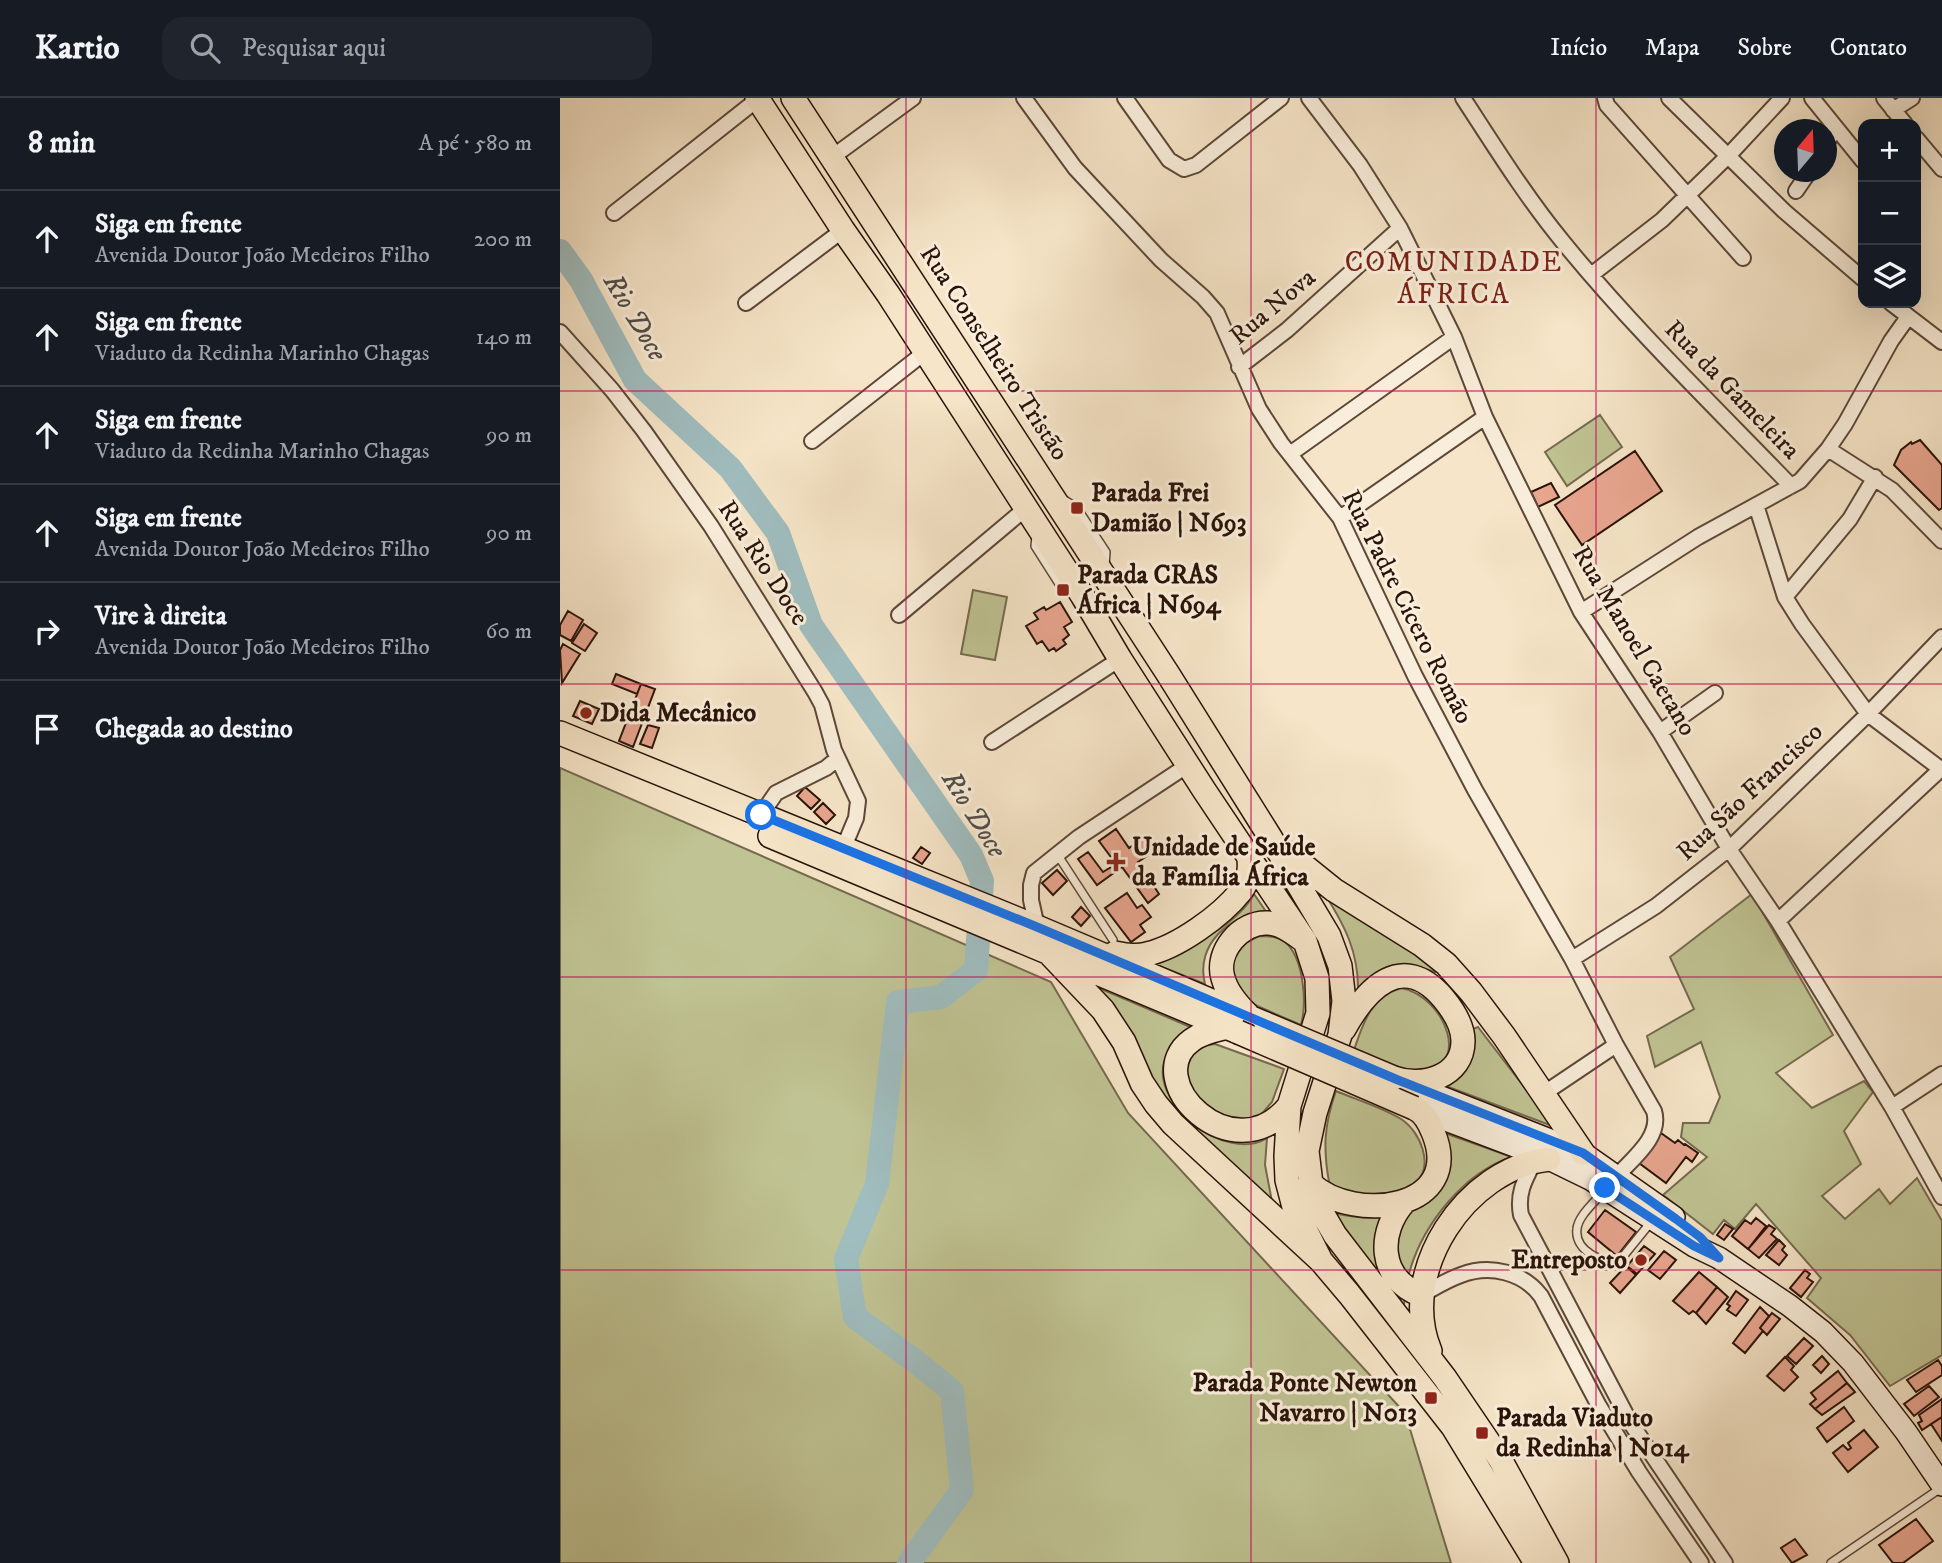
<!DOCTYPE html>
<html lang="pt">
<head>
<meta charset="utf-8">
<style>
  :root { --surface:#171b24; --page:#20242c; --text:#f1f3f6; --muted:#9ea1a6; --line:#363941 }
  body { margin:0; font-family:"IM FELL DW Pica",serif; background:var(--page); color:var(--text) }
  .controls { position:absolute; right:21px; top:21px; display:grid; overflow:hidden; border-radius:14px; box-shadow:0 7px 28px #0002 }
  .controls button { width:63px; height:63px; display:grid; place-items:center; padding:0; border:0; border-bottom:2px solid var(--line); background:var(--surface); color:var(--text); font:35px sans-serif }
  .compass { position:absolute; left:1214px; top:21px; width:63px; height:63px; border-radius:50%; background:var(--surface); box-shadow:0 7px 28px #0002; rotate:19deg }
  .stop { position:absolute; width:21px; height:21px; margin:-16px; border:5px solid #1a73e8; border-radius:50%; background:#fff }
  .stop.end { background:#1a73e8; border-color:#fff; box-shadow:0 2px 7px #0008 }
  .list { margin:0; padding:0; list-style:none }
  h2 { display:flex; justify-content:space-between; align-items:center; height:91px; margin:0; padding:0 28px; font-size:30px }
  h2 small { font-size:23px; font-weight:400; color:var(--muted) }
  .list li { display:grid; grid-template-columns:46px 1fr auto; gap:21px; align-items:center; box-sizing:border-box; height:98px; padding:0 28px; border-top:2px solid var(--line) }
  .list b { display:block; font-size:26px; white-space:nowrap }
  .list p { margin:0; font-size:23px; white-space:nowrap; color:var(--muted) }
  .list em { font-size:23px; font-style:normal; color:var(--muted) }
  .icon { flex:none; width:38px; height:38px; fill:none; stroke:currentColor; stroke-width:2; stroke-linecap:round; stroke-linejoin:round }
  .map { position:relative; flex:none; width:1382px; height:1465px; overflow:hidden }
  header { display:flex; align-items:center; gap:42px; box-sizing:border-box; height:98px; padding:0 35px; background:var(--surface); border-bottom:2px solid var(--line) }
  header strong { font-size:33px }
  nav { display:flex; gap:38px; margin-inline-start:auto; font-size:24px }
  .search { width:490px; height:63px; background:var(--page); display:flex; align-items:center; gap:18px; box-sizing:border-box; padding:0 24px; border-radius:21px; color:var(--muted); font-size:26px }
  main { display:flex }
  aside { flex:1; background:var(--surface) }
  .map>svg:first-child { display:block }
</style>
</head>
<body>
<header>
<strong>Kartio</strong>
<div class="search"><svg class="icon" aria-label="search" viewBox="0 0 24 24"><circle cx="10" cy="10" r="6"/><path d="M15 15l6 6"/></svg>Pesquisar aqui</div>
<nav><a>Início</a><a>Mapa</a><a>Sobre</a><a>Contato</a></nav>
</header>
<main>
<aside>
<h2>8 min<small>A pé · 580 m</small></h2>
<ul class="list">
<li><svg class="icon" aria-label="ahead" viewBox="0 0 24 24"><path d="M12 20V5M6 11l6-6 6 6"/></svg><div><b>Siga em frente</b><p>Avenida Doutor João Medeiros Filho</p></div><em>200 m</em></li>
<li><svg class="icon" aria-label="ahead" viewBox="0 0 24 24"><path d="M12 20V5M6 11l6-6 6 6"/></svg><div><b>Siga em frente</b><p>Viaduto da Redinha Marinho Chagas</p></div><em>140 m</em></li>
<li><svg class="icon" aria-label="ahead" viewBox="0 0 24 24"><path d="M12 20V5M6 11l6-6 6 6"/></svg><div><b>Siga em frente</b><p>Viaduto da Redinha Marinho Chagas</p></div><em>90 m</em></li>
<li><svg class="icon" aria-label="ahead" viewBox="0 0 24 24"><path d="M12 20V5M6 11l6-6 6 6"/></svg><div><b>Siga em frente</b><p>Avenida Doutor João Medeiros Filho</p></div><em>90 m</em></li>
<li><svg class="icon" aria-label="right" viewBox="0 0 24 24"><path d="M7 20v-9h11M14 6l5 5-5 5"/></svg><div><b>Vire à direita</b><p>Avenida Doutor João Medeiros Filho</p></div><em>60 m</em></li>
<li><svg class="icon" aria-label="arrive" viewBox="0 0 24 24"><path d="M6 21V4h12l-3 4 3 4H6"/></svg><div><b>Chegada ao destino</b></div></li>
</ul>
</aside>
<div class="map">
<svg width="1382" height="1465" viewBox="0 0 1382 1465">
  <rect width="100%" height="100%" fill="#f6e5c8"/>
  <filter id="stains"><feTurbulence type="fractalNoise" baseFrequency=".00286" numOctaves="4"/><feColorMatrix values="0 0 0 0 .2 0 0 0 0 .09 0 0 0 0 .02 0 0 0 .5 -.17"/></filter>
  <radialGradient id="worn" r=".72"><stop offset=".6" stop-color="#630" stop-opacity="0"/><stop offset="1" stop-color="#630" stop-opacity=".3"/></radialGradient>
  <path fill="#c0c393" stroke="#746a4e" stroke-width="2" d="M1040 317 1062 349 1007 388 985 354Z
    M413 492 447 499 435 562 401 556Z
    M0 670 491 884 568 1015 845 1315 891 1465H0Z
    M694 796 707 815C669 816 635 847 645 886L594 866C625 851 677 828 694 796Z
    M1192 796 1273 937 1216 975 1252 1010 1304 983 1313 994 1284 1033 1301 1066 1262 1098 1285 1121 1319 1091 1330 1106 1357 1080 1382 1123V1257L1330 1288 1290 1237 1247 1200 1261 1180 1196 1106 1175 1131 1164 1122 1153 1136 1103 1097 1147 1059 1121 1039 1123 1025H1149L1160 999 1141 944 1095 969 1087 938 1134 911 1110 859Z
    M766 798 880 871 875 874C841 862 823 863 798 890 798 854 785 828 766 798Z
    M699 838C708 838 717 838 725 844 744 860 747 905 741 927L695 907 676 893 670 863 682 847Z
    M539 890 635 931C626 939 613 947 607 957 583 1001 666 1067 707 1040L705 1067 714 1114 601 997Z
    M841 890C886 898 915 974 855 974 840 974 810 958 794 952 803 925 811 899 841 890Z
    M918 929 995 1029 883 987 910 932Z
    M655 946 724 971 712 1004 699 1019 672 1024C654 1012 612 990 628 963 635 951 641 948 655 946Z
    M776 993C797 1002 821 1009 841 1021 860 1033 875 1068 855 1086 846 1095 811 1100 798 1098 787 1096 778 1091 769 1084 763 1050 764 1027 776 993Z
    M879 1033 952 1059C905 1074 864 1125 850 1172 846 1185 845 1200 843 1214L774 1115C803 1122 835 1123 861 1106Z"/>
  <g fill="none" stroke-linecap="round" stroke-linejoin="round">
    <path stroke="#a0bdbf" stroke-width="24" d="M0 153 21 182 75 282 170 370 218 435 251 527 411 757 422 783 416 872 381 899 338 904 317 1086 286 1161 295 1219 355 1263 392 1293 402 1392 349 1465"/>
  </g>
  <path fill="#e9a690" stroke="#291208" stroke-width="2" d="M1360 342 1382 367V410L1379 412 1334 367 1341 352 1351 344 1352 346Z
    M1075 353 1102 393 1022 447 995 407Z
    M991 385 999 399 978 409 971 394Z
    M500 504 512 524 504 529 509 537 503 542 506 546 496 553 494 550 489 553 482 543 477 546 466 528 478 521 474 515 484 509 486 512Z
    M8 513 23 522 11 543 0 537V527Z
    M24 526 37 535 25 553 12 545Z
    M3 546 20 556 2 585 0 552Z
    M56 576 81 586 77 596 52 586Z
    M81 586 95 591 73 649 59 643Z
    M20 603 39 611 32 626 13 618Z
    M88 627 99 630 92 650 80 646Z
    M245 689 260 702 251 711 237 698Z
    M263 705 275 717 266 726 254 714Z
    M556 731 569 750 583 740 593 754 578 764 599 796 588 805 562 769 537 787 518 761 528 754 543 774 556 766 539 743Z
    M361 749 370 755 362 766 353 760Z
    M497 772 507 783 493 797 482 785Z
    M567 795 577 810 582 807 591 819 580 827 585 834 571 844 545 810Z
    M521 809 530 818 521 828 512 819Z
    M1101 1035 1115 1045 1118 1042 1124 1047 1125 1046 1138 1055 1132 1064 1126 1059 1106 1085 1079 1065Z
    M1045 1112 1076 1134 1057 1158 1028 1134Z
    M1196 1120 1206 1128 1188 1151 1172 1138 1185 1122 1191 1126Z
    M1165 1126 1173 1131 1164 1142 1157 1137Z
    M1209 1127 1215 1131 1211 1136 1217 1141 1199 1160 1188 1151Z
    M1219 1142 1225 1148 1222 1152 1227 1157 1219 1167 1206 1157Z
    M1084 1148 1095 1156 1077 1176 1067 1168Z
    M1104 1153 1116 1162 1100 1181 1088 1172Z
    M1066 1168 1076 1177 1060 1195 1050 1185Z
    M1245 1172 1250 1176 1247 1180 1253 1184 1241 1199 1230 1190Z
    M1139 1174 1157 1189 1136 1215 1133 1213 1129 1216 1113 1203Z
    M1157 1189 1168 1199 1146 1226 1136 1215Z
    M1176 1193 1188 1202 1176 1218 1167 1212 1170 1208 1167 1206Z
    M1200 1209 1209 1218 1200 1230 1203 1233 1185 1255 1173 1245Z
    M1212 1215 1220 1221 1207 1237 1200 1230Z
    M1244 1240 1253 1248 1236 1266 1227 1258Z
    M1262 1258 1269 1266 1261 1275 1253 1267Z
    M1225 1259 1234 1268 1231 1272 1238 1279 1224 1293 1207 1278Z
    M1378 1262 1382 1268V1277L1356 1294 1347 1282Z
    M1278 1273 1287 1285 1255 1311 1250 1306 1256 1301 1251 1295Z
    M1287 1285 1295 1294 1262 1317 1255 1311Z
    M1369 1288 1379 1299 1354 1318 1344 1306Z
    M1382 1301V1319L1362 1332 1358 1325 1362 1323 1359 1317Z
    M1284 1309 1294 1323 1267 1344 1257 1330Z
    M1382 1319V1343L1371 1326Z
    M1304 1332 1318 1349 1288 1374 1273 1355 1283 1347 1288 1352 1291 1350 1288 1345Z
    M1356 1421 1373 1443 1343 1465H1333L1319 1447Z
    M1235 1441 1247 1457 1232 1465 1221 1450Z"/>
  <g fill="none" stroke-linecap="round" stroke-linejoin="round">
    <defs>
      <path id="service" d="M503 401 517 410 546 454 545 467
        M476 438 475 448 503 492 515 496
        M497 756 553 842
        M1043 1094C1035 1104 1018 1118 1017 1131 1014 1152 1043 1168 1061 1161L1091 1124
        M1271 1465 1381 1390"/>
      <path id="minor" d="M464 0 515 70 601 162 643 199 657 215 699 311 721 345 780 420 855 578 915 692 1012 861 1056 947 1094 1013C1102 1039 1072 1061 1056 1079
        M565 0 609 62 624 71 636 67 721 0
        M749 0 800 67 840 130 894 239 925 319 1021 514 1100 634 1169 751 1218 823 1332 1009 1382 1099
        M903 0C935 49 966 99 1003 144 1073 230 1154 308 1231 388
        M1045 0 1047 7 1183 160
        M1109 0 1224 113 1303 181
        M1252 0 1303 63
        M1324 0 1345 26
        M1333 12 1352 0
        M1356 40 1382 71
        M1266 45 1276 31
        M271 60 353 0
        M1236 93 1249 74
        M54 115 198 1
        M1031 177 1102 122 1169 57 1222 0
        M186 205 283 132
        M1331 205 1382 244
        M0 234 52 292 84 333 151 428 255 594 262 607 274 652 298 703 296 720 283 751
        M679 269 727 232 840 130
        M252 343 364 255
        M1268 351 1332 392 1382 443
        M730 356 894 239
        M1196 407 1225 499 1242 526 1308 616 1382 672
        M780 420 925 319
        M1225 499 1290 421 1315 379
        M1021 514 1138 439 1240 383 1268 351 1285 326 1331 243 1348 219
        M339 517 465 411
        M1100 634 1155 595
        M432 644 560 561
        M201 717 216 695 266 670 277 661
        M1218 823 1382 670
        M477 829 471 802V787L474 775 519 739 628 667
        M1012 861 1096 808 1169 751 1308 616 1382 539
        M983 996 1056 947
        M1332 1009 1382 976
        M974 1064C964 1083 957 1096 961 1117L1070 1324 1165 1465
        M861 1197C874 1190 887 1182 901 1177 930 1166 963 1174 981 1198L1039 1308 1079 1374 1141 1465"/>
      <path id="secondary" d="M843 984 1023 1055 1114 1119
        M862 1013 989 1061 1030 1081 1134 1148 1159 1160 1230 1208 1263 1234 1293 1265 1346 1334 1382 1387"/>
      <path id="primary" d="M197 0 283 132 328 196 522 497 560 561 644 692 745 843 757 880 758 915 729 1008 726 1058 727 1082 734 1109 761 1163
        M233 0 608 576 710 739 769 838 780 868 784 903 780 937 755 1015 747 1053 751 1086 757 1106 775 1137 885 1280 940 1361 997 1465
        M0 635 477 829 706 926
        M210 738 678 934
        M728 755 774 792 862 847 886 866 911 894 944 938 1023 1055
        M487 853 543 912 564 944 582 985 596 1006 613 1026 761 1163 789 1196 893 1329 976 1465
        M555 855C566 857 576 859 587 856 618 849 661 818 681 793 689 783 691 768 688 756
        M687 916C677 906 667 895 663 880 655 854 681 823 708 825 722 826 732 834 743 842
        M668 929C656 932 643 934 632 942 577 981 673 1077 729 1008
        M784 931C806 891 842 852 883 900 893 912 903 927 903 943 903 979 862 990 834 980
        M751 1086C794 1126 906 1112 873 1034 869 1024 864 1014 854 1010
        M845 1103C817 1134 818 1181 861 1197
        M870 1253C837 1174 906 1070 989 1061"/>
    </defs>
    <use href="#service" stroke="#5c4738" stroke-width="10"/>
    <use href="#minor" stroke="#5c4738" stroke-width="18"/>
    <use href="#secondary" stroke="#291208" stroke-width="24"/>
    <use href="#primary" stroke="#291208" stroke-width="26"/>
    <use href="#service" stroke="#f9eedb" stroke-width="7"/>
    <use href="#minor" stroke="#f9eedb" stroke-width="14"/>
    <use href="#secondary" stroke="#f9eedb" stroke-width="21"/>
    <use href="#primary" stroke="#f6e5c8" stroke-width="23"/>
    <defs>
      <path id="primary-bridge" d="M706 926 834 980
        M678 934 854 1010"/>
    </defs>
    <use href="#primary-bridge" stroke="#291208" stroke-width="26" stroke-linecap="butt"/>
    <use href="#primary-bridge" stroke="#f6e5c8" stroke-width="23"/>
  </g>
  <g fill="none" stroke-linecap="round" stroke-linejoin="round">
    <path stroke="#1a73e8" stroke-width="9" d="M201 717 477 829 838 982 1023 1055 1116 1121 1140 1139 1159 1160 1134 1148 1045 1090"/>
  </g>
  <path fill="none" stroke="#c2185b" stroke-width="2" stroke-opacity="0.55" d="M346 0V1465M691 0V1465M1036 0V1465M0 293H1382M0 586H1382M0 879H1382M0 1172H1382"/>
  <g fill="#8f2418" stroke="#f9eedb" stroke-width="2.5">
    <rect x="510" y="403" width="14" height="14" rx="3.5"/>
    <rect x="496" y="485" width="14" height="14" rx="3.5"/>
    <circle cx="26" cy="615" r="7"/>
    <path d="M552.5 753.5h7v7h7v7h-7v7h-7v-7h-7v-7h7z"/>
    <circle cx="1081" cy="1162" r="7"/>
    <rect x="864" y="1293" width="14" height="14" rx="3.5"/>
    <rect x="915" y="1328" width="14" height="14" rx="3.5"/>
  </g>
  <g text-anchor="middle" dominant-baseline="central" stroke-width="6" stroke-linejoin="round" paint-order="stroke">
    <g font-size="26" fill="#291208" stroke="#f9eedb">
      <text transform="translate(713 209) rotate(-40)">Rua Nova</text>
      <text transform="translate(434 255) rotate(57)">Rua Conselheiro Tristão</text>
      <text transform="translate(1172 292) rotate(46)">Rua da Gameleira</text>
      <text transform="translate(203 465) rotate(57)">Rua Rio Doce</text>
      <text transform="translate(847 509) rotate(63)">Rua Padre Cícero Romão</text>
      <text transform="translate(1074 543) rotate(59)">Rua Manoel Caetano</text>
      <text transform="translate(1190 694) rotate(-43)">Rua São Francisco</text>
    </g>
    <g font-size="26" font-weight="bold" fill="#291208" stroke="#f9eedb" text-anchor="start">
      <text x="531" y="395">Parada Frei<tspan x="531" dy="30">Damião | N693</tspan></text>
      <text x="517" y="477">Parada CRAS<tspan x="517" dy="30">África | N694</tspan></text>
      <text x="40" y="615">Dida Mecânico</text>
      <text x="572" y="749">Unidade de Saúde<tspan x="572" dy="30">da Família África</tspan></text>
      <text x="1067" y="1162" text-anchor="end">Entreposto</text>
      <text x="857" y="1285" text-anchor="end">Parada Ponte Newton<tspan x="857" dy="30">Navarro | N013</tspan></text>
      <text x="936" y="1320">Parada Viaduto<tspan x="936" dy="30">da Redinha | N014</tspan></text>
    </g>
    <g font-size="28" letter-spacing="2" fill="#7a1f14" stroke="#f9eedb">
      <text x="894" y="164">COMUNIDADE<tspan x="894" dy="32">ÁFRICA</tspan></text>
    </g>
    <g font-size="28" font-style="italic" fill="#534e48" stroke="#f9eedb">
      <text transform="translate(75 219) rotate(59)">Rio Doce</text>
      <text transform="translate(414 716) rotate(58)">Rio Doce</text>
    </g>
  </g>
  <rect width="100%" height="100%" filter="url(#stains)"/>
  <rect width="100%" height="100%" fill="url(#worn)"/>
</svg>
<div class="controls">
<button>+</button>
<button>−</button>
<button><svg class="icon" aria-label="layers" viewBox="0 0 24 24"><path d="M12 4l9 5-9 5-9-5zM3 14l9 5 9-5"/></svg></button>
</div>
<svg class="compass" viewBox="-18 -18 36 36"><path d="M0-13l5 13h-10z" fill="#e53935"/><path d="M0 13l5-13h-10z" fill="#9ea1a6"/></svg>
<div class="stop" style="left:201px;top:717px"></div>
<div class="stop end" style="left:1045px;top:1090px"></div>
</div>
</main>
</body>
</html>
